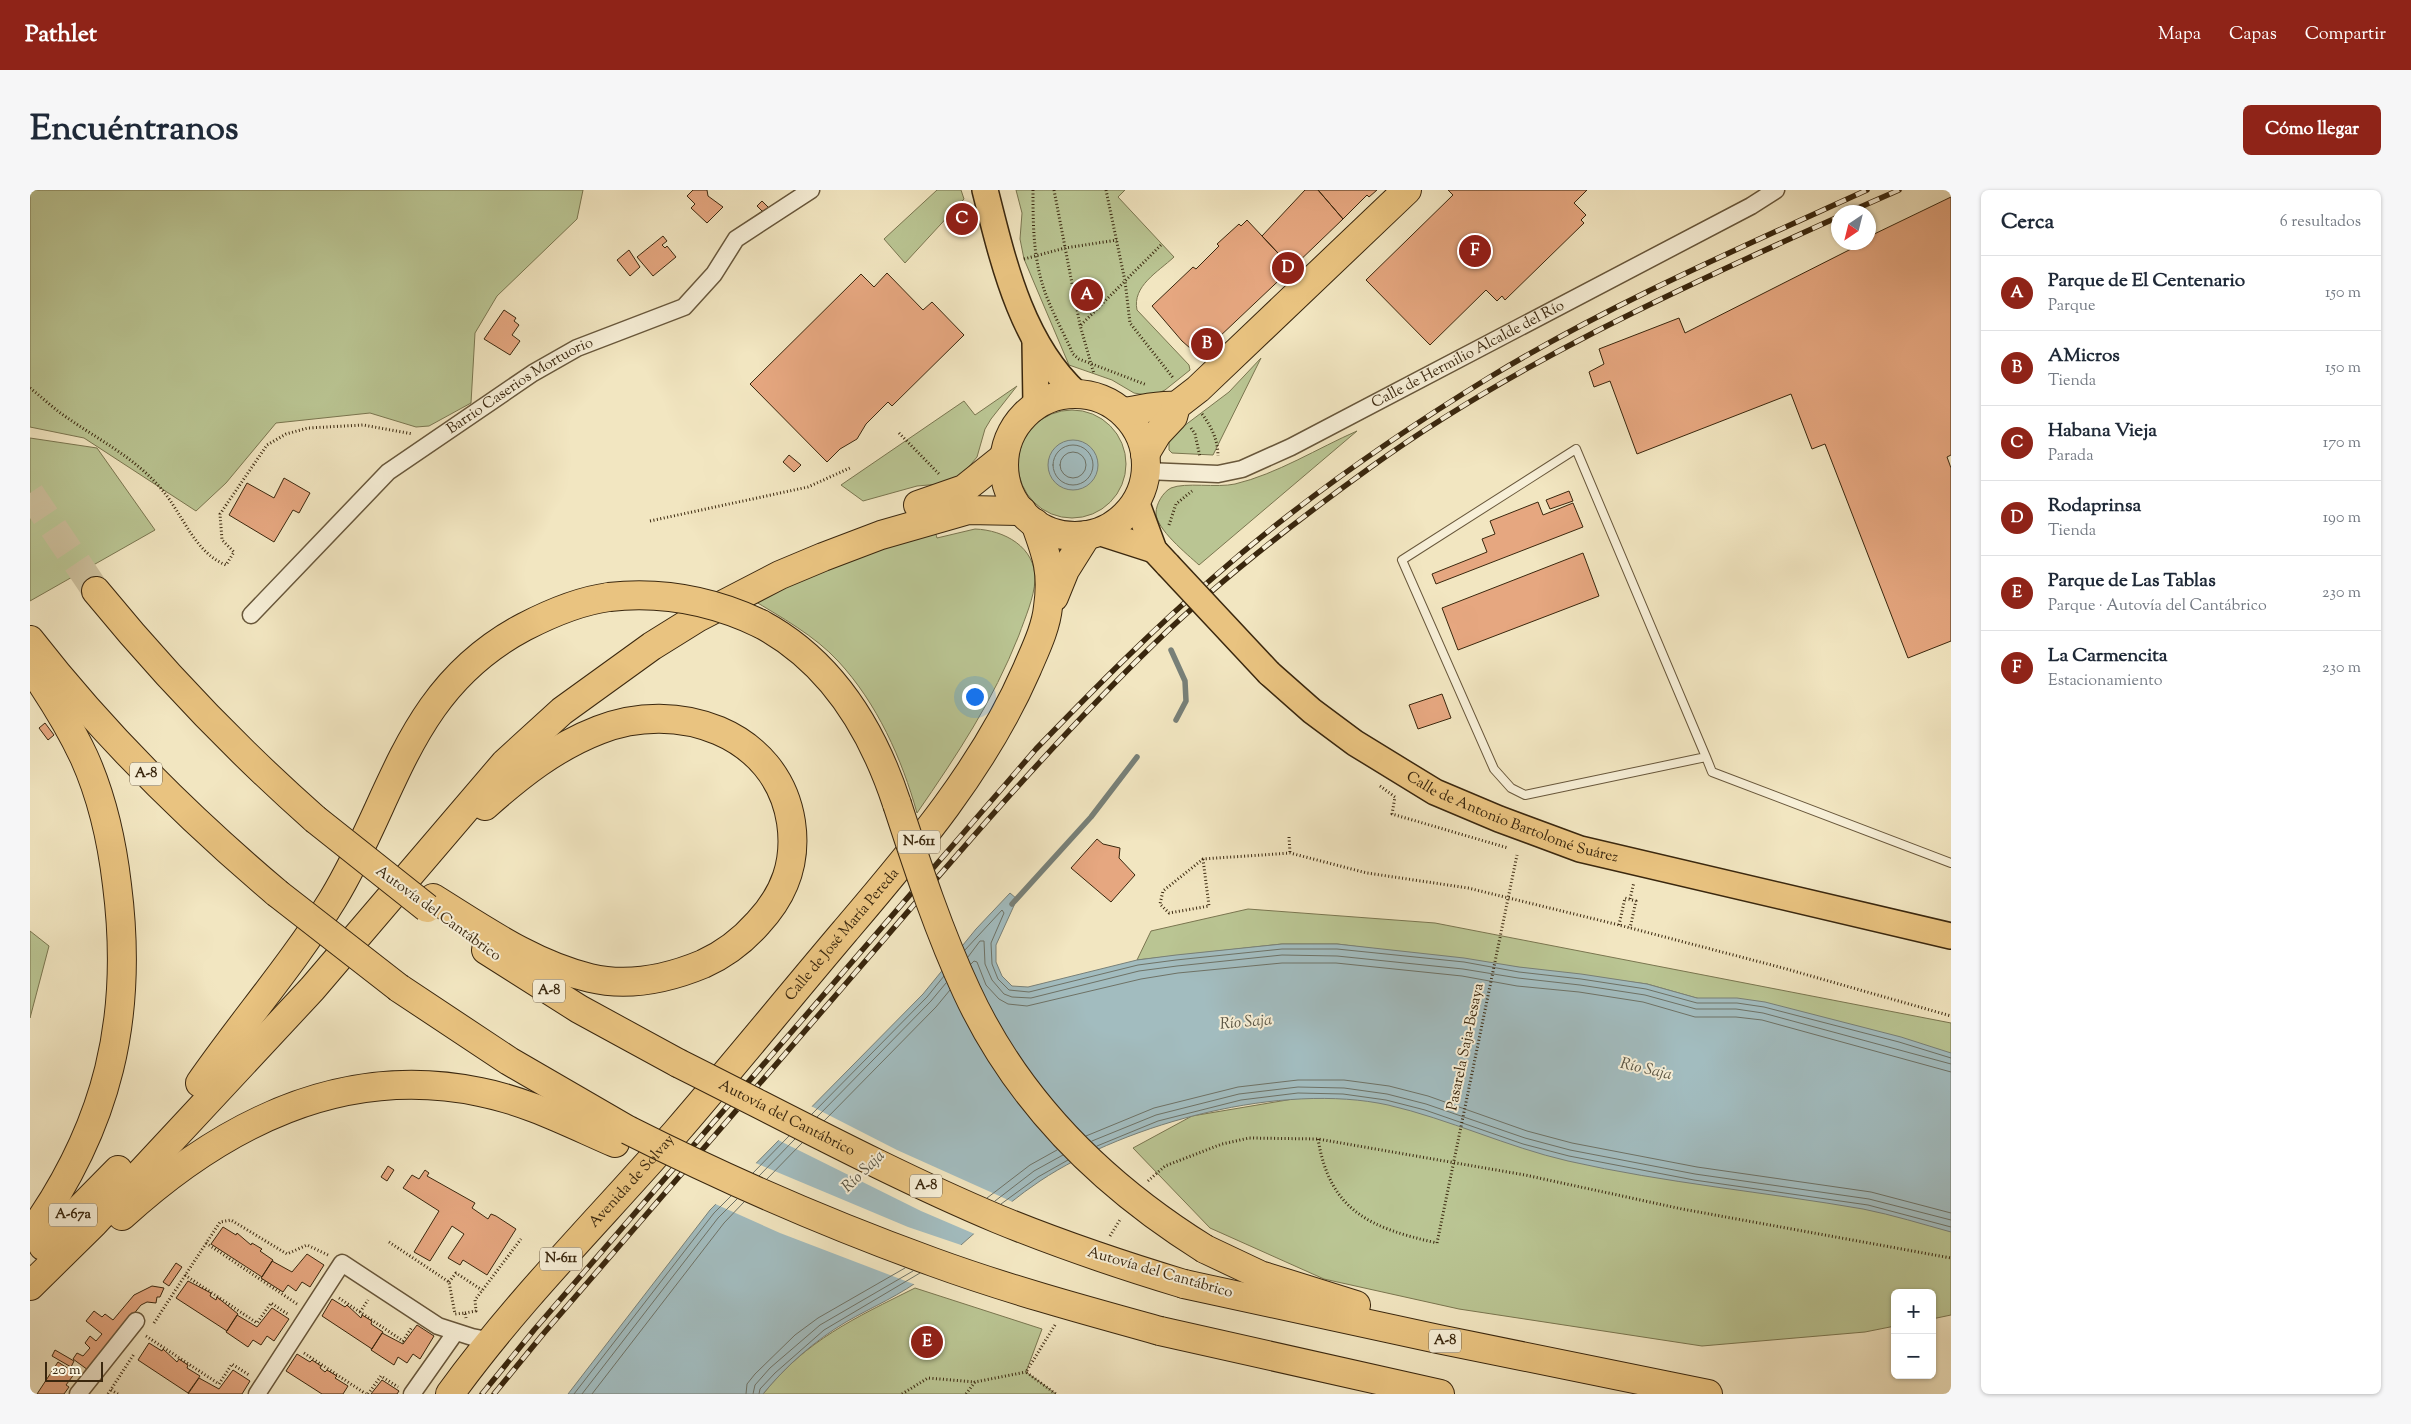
<!DOCTYPE html>
<html lang="es">
<head>
<meta charset="utf-8">
<style>
  :root { --surface:#fff; --page:#f6f6f7; --text:#1f2937; --muted:#747a83; --line:#e0e1e3; --accent:#8f2418 }
  body { margin:0; font-family:"Sorts Mill Goudy",serif; background:var(--page); color:var(--text) }
  .controls { position:absolute; right:15px; bottom:15px; display:grid; overflow:hidden; border-radius:8px; box-shadow:0 1px 4px #0004 }
  .controls button { width:45px; height:45px; display:grid; place-items:center; padding:0; border:0; border-bottom:1px solid var(--line); background:var(--surface); color:var(--text); font:25px sans-serif }
  .compass { position:absolute; left:1801px; top:15px; width:45px; height:45px; border-radius:50%; background:var(--surface); box-shadow:0 1px 4px #0004; rotate:215deg }
  .scale { position:absolute; left:15px; bottom:12px; width:58px; box-sizing:border-box; padding-left:5px; border:2px solid #3a270e; border-top:0; font-size:14px; line-height:18px; white-space:nowrap; color:#3a270e; -webkit-text-stroke:4px #f7efd7; paint-order:stroke }
  .you { position:absolute; left:944px; top:506px; width:18px; height:18px; margin:-12px; border:4px solid #fff; border-radius:50%; background:#1a73e8; box-shadow:0 0 0 8px #1a73e833 }
  .badge { display:grid; place-items:center; width:32px; height:32px; border-radius:50%; background:var(--accent); color:#fff; font-size:16px; font-weight:700 }
  .pin { position:absolute; translate:-50% -50%; border:2px solid #fff; box-shadow:0 1px 5px #0006 }
  .list { margin:0; padding:0; list-style:none }
  h2 { display:flex; justify-content:space-between; align-items:center; height:65px; margin:0; padding:0 20px; font-size:21px }
  h2 small { font-size:16px; font-weight:400; color:var(--muted) }
  .list li { display:grid; grid-template-columns:32px 1fr auto; gap:15px; align-items:center; box-sizing:border-box; height:75px; padding:0 20px; border-top:1px solid var(--line) }
  .list b { display:block; font-size:19px; white-space:nowrap }
  .list p { margin:0; font-size:16px; white-space:nowrap; color:var(--muted) }
  .list em { font-size:16px; font-style:normal; color:var(--muted) }
  .map { position:relative; flex:none; width:1921px; height:1204px; overflow:hidden; border-radius:8px }
  header { display:flex; align-items:center; gap:30px; box-sizing:border-box; height:70px; padding:0 25px; background:var(--accent); color:#fff }
  header strong { font-size:24px }
  nav { display:flex; gap:28px; margin-inline-start:auto; font-size:18px }
  .intro { display:flex; align-items:center; justify-content:space-between; box-sizing:border-box; height:120px; padding:0 30px }
  h1 { margin:0; font-size:35px }
  .button { padding:12px 22px; border-radius:8px; background:var(--accent); color:#fff; font-size:18px; font-weight:700 }
  main { display:flex; gap:30px; padding:0 30px }
  aside { flex:1; background:var(--surface); border-radius:8px; box-shadow:0 1px 4px #0004 }
  .map>svg:first-child { display:block }
</style>
</head>
<body>
<header>
<strong>Pathlet</strong>
<nav><a>Mapa</a><a>Capas</a><a>Compartir</a></nav>
</header>
<div class="intro"><h1>Encuéntranos</h1><a class="button">Cómo llegar</a></div>
<main>
<div class="map">
<svg width="1921" height="1204" viewBox="0 0 1921 1204">
  <rect width="100%" height="100%" fill="#f2e6c1"/>
  <filter id="stains"><feTurbulence type="fractalNoise" baseFrequency=".004" numOctaves="4"/><feColorMatrix values="0 0 0 0 .2 0 0 0 0 .09 0 0 0 0 .02 0 0 0 .5 -.17"/></filter>
  <radialGradient id="worn" r=".72"><stop offset=".6" stop-color="#630" stop-opacity="0"/><stop offset="1" stop-color="#630" stop-opacity=".3"/></radialGradient>
  <path fill="#bac593" stroke="#7a7650" d="M0 0H553L547 29 467 106 445 143 441 213 399 236 386 237 340 223 246 233 196 293 166 321 54 248 0 237Z
    M907 0H931L934 9 875 73 854 49Z
    M986 0H1095L1088 7 1144 67C1128 82 1102 96 1107 120L1159 175 1160 180 1135 200 1122 206 1104 203 1082 190 1039 175 994 69 990 49 992 23Z
    M1231 168 1183 265 1142 263 1139 260V252L1146 242 1199 202Z
    M987 196 961 229 955 239 947 267 932 285 910 294 887 296 833 311 811 295 934 211 945 225Z
    M988 274a54 54 0 1 1 108 0a54 54 0 1 1-108 0Z
    M1327 241 1169 375C1157 364 1126 339 1126 323 1126 314 1133 302 1141 298 1155 292 1187 298 1205 294 1247 284 1288 258 1327 241Z
    M0 248 67 258 125 340 0 411Z
    M945 339C974 340 1006 357 1005 390 1004 408 995 428 989 445 963 511 927 565 887 623 872 569 847 513 808 471 785 446 751 427 721 409L789 380 905 341 907 348Z
    M1218 719 1405 733 1921 833V880L1617 794 1307 754H1252L1107 770 1121 741Z
    M0 741 19 756 0 828Z
    M1407 907 1921 1019V1125L1902 1129V1103H1865V1136L1835 1142 1672 1156 1429 1119 1294 1089 1180 1038 1103 958 1162 926 1269 908Z
    M885 1098 1012 1139 996 1182 1026 1204H733C776 1150 825 1128 885 1098Z"/>
  <path fill="#a2bcbf" stroke="#788078" d="M1018 275a25 25 0 1 1 50 0a25 25 0 1 1-50 0Z
    M980 703 987 709 966 755V772L972 786 982 796 998 797 1107 770 1146 765 1252 754H1307L1434 768 1489 777 1551 784 1617 794 1667 808H1707L1735 812 1871 847 1921 863V1042C1892 1034 1863 1025 1833 1019 1735 1002 1635 993 1538 971 1477 957 1419 929 1358 915 1253 892 1099 932 1010 991 968 1019 933 1055 895 1086 871 1105 842 1117 816 1132 784 1151 756 1176 733 1204H538L680 1020 893 804 946 739Z"/>
  <path fill="#f2e6c1" d="M779 915 867 960 985 1013 947 1045 891 1021 746 949Z
    M723 972 878 1037 934 1056 886 1095 750 1043 683 1013Z"/>
  <g fill="none" stroke-linecap="round" stroke-linejoin="round">
    <path stroke="#6e7266" stroke-width="1" d="M1023 275a20 20 0 1 1 40 0a20 20 0 1 1-40 0Z
      M1030 275a13 13 0 1 1 26 0a13 13 0 1 1-26 0Z
      M935 760 972 720 974 723 961 753 962 774 968 789 979 800 999 802 1108 775 1146 770 1252 759H1307L1434 772 1489 782 1551 789 1616 799 1667 813H1707L1734 817 1869 852 1921 868
      M938 767 950 751H954L955 774 962 790 974 804 982 807 1001 808 1109 781 1147 776 1252 765 1307 766 1433 779 1488 788 1550 795 1615 805 1666 819H1706L1733 823 1921 874
      M941 774 944 771 947 772 956 795 969 809 978 814 997 816 1111 789 1148 783 1252 773H1306L1432 786 1487 796 1549 802 1613 812 1665 827H1706L1732 830 1921 882
      M782 924 897 807 914 786
      M787 927 901 811 916 793
      M794 931 906 817 920 800
      M1056 946 1124 918 1208 897 1268 890H1314L1359 896 1398 906 1497 941 1542 953 1667 977 1841 1002 1921 1023
      M1062 951 1126 925 1209 904 1268 897 1314 898 1357 904 1396 914 1495 948 1540 960 1665 984 1839 1009 1921 1030
      M1067 956 1128 931 1211 910 1268 903 1313 904 1356 910 1395 920 1493 954 1539 966 1664 990 1838 1015 1921 1037
      M723 983 759 946
      M729 986 765 949
      M737 989 772 953
      M957 1008 1000 975 1027 960
      M965 1011 1004 981 1033 965
      M971 1014 1008 987 1038 970
      M544 1204 684 1023 701 1006
      M552 1204 688 1028 707 1009
      M562 1204 694 1033 714 1012
      M716 1204 717 1194 725 1184 765 1145 788 1128 875 1078
      M723 1204 725 1195 740 1178 790 1135 883 1081
      M729 1204 730 1199 745 1183 794 1140 890 1083"/>
    <path stroke="#788078" stroke-width="5.5" d="M1141 460 1155 491 1156 511 1146 530
      M982 714 1061 627 1107 567"/>
  </g>
  <path fill="#e6a780" stroke="#3a270e" d="M663 0H677L678 6 693 17 677 33 661 18 665 14 657 6Z
    M1275 0H1288L1313 29 1262 78 1232 46Z
    M1288 0H1347L1339 7 1337 5 1313 29Z
    M1418 0H1557L1544 13 1556 25 1551 30 1554 33 1475 110 1472 106 1467 111 1456 100 1400 155 1336 90 1423 5Z
    M1921 7V265L1917 267 1921 278V451L1878 468 1795 254 1782 259 1761 204 1607 264 1580 191 1564 197 1559 182 1574 174 1569 159 1649 128 1655 143 1827 56 1826 53 1838 52V47Z
    M732 11 739 18 734 23 727 16Z
    M1217 30 1262 78 1169 166 1152 151 1122 116 1163 77 1166 79 1189 56 1187 54 1209 34 1211 36Z
    M633 46 637 51 632 55 635 58 637 56 646 67 623 86 607 67Z
    M599 60 610 77 600 86 587 70Z
    M857 83 893 120 902 112 934 145 862 216 858 212 836 234 827 249 810 259 797 272 720 194 831 84 844 97Z
    M474 120 486 128 484 131 489 135 482 145 490 151 480 165 454 149Z
    M759 265 771 275 764 282 753 272Z
    M254 288 280 303 269 323 263 320 244 352 199 325 217 293 244 308Z
    M1539 301 1543 311 1520 319 1516 310Z
    M1508 312 1513 325 1543 313 1553 337 1406 394 1402 384 1457 362 1452 349 1465 344 1460 331Z
    M1553 363 1569 406 1428 460 1412 418Z
    M1412 504 1421 528 1388 539 1379 515Z
    M15 533 24 545 18 550 9 538Z
    M1067 649 1073 654 1090 658 1089 668 1105 685 1081 712 1041 678Z
    M358 976 364 980 357 991 351 987Z
    M395 980 399 983 397 986 445 1013 442 1018 458 1029 461 1024 466 1026 486 1039 457 1085 433 1070 430 1075 418 1068 434 1044 422 1036 400 1071 384 1062 409 1021 373 998 382 985 389 989Z
    M193 1037 206 1045 207 1043 221 1055 222 1053 232 1059 230 1061 243 1070 232 1087 181 1054Z
    M277 1064 294 1075 280 1097 272 1092 266 1101 258 1095 253 1102 231 1088 242 1071 262 1082Z
    M146 1073 152 1077 139 1096 133 1092Z
    M158 1091 181 1103 180 1106 186 1110 187 1107 208 1124 197 1141 146 1108Z
    M122 1096 134 1098 130 1107H127L126 1113 117 1112 111 1115 58 1180 43 1169 47 1163 53 1166 60 1158 55 1153 60 1146 66 1151 72 1144 56 1131 64 1121 72 1127 75 1124 83 1130 104 1105Z
    M302 1109 315 1117 317 1115 331 1128 332 1125 342 1131 341 1134 353 1142 342 1159 292 1126Z
    M242 1118 259 1129 244 1151 237 1146 231 1155 223 1150 218 1157 196 1142 207 1125 227 1137Z
    M387 1135 404 1146 390 1169 383 1164 377 1173 368 1167 364 1175 341 1160 352 1143 373 1154Z
    M119 1153 132 1161 133 1159 147 1172 149 1169 158 1175 157 1178 170 1186 158 1203 108 1170Z
    M25 1160 44 1171 41 1177 22 1166Z
    M267 1164 280 1172 282 1170 291 1176 290 1178 295 1182 297 1180 307 1186 305 1188 318 1196 313 1204H292L256 1181Z
    M28 1172 45 1183 36 1195 39 1197 34 1204H7Z
    M203 1180 220 1191 212 1204H158L169 1188 189 1199Z
    M352 1190 369 1201 367 1204H341Z"/>
  <g fill="none" stroke-linecap="round" stroke-linejoin="round">
    <path stroke="#cdc09d" stroke-width="28" stroke-dasharray="28 14" stroke-linecap="butt" d="M0 303 66 401"/>
    <defs>
      <path id="lane" d="M1676 567 1495 605 1481 598 1464 579 1372 370 1546 259 1676 567 1682 582 1921 673"/>
      <g id="street">
        <path id="s1" d="M1116 281 1188 284 1212 279 1261 257 1721 16 1746 0"/>
        <path id="s2" d="M221 425 358 282 503 183 547 158 654 117 684 84 706 49 781 0"/>
        <path d="M48 1204 106 1131"/>
        <path d="M227 1204 312 1073 408 1136 442 1147 462 1151"/>
        <path d="M382 1204 425 1143"/>
      </g>
      <g id="primary">
        <path d="M955 0C973 71 991 153 1047 204"/>
        <path d="M1005 152 1006 215"/>
        <path d="M1106 311 1124 360 1138 375"/>
        <path d="M1068 342 1124 360"/>
        <path id="s3" d="M1239 483 1282 521 1325 553 1405 602 1469 629 1550 659 1921 746"/>
      </g>
      <g id="highway">
        <circle cx="1045" cy="275" r="71"/>
        <path d="M1093 222C1110 220 1129 214 1146 216"/>
        <path d="M1115 264 1127 244 1143 227 1146 216 1168 199 1377 0"/>
        <path d="M888 315 934 299 974 267"/>
        <path d="M66 401C133 483 206 559 285 629"/>
        <path d="M1024 407 1035 380 1057 345"/>
        <path d="M731 434C802 472 843 541 867 614"/>
        <path d="M0 450C73 544 156 626 247 703"/>
        <path d="M0 476C20 505 39 535 54 567 72 607 82 652 87 695 104 828 78 936 0 1045"/>
        <path d="M403 708C453 739 502 774 560 788 598 797 637 789 673 774 693 765 713 750 728 733 755 704 767 672 761 632 747 542 646 509 569 540 525 557 490 585 455 616"/>
        <path d="M456 760 549 819 648 873"/>
        <path d="M369 798 479 871 598 940"/>
        <path d="M170 893C213 831 263 774 303 709 365 607 377 499 494 437 521 423 549 411 579 407"/>
        <path d="M92 1026C192 935 311 873 450 902 497 911 541 934 585 953"/>
        <path d="M13 1056 88 980"/>
        <path d="M1175 1059 1230 1085 1326 1115"/>
        <path d="M1154 1094 1408 1149 1678 1204"/>
        <path d="M0 1096 64 1033 282 799 475 573 532 521 622 456 667 428 750 385 793 367 851 345 938 320 992 321"/>
        <path d="M1130 1141 1410 1204"/>
        <path id="s4" d="M420 1204C488 1110 571 1028 647 941 704 875 759 807 815 741 884 660 954 578 997 479 1005 460 1016 438 1018 417 1023 382 1017 366 1005 333"/>
      </g>
    </defs>
    <use href="#lane" stroke="#68573b" stroke-width="10"/>
    <use href="#street" stroke="#68573b" stroke-width="19"/>
    <use href="#primary" stroke="#3a270e" stroke-width="28"/>
    <use href="#highway" stroke="#3a270e" stroke-width="30"/>
    <path stroke="#3a270e" stroke-width="3" stroke-dasharray="1 2.5" stroke-linecap="butt" d="M1003 0C1003 31 1003 62 1012 93 1019 117 1033 141 1043 164L1049 169 1117 195
      M1024 0 1050 135 1064 184
      M1076 0 1095 91 1100 133 1144 189
      M994 69 1035 58 1087 50
      M1051 135 1132 54
      M0 198C13 208 25 220 39 229 71 251 108 270 133 301 153 325 165 363 196 375L204 362 192 350 190 324 237 255 256 244 278 238 333 235 383 244
      M1172 224C1182 237 1188 251 1188 266
      M1161 238 1165 244 1170 267
      M869 243 909 284
      M620 331 778 297 822 277
      M1139 335 1146 314 1162 301
      M1350 596 1365 607 1362 624 1478 658
      M1259 647 1260 663
      M1173 669 1179 716 1139 723 1130 714 1133 701 1173 669 1260 663 1337 683 1438 698 1589 735 1753 778 1921 826
      M1600 709 1604 692
      M1589 735 1595 708 1606 711 1600 738
      M1288 949C1300 1022 1341 1038 1407 1053
      M1118 991 1135 976 1192 954 1219 948 1288 949 1495 985 1652 1019 1921 1068
      M1080 1046 1091 1028
      M359 1052 419 1092 425 1124 435 1123 436 1128
      M176 1053 267 1114
      M155 1085 227 1133 241 1113 259 1125
      M419 1092 426 1083 452 1100
      M309 1108 373 1151 382 1137
      M330 1122 338 1110
      M435 1123 446 1121 445 1110 491 1049
      M124 1133 190 1032 201 1030 257 1064 277 1055 298 1065
      M1025 1135 996 1182 1026 1204
      M116 1146 189 1194 202 1174 219 1185
      M274 1163 336 1204
      M81 1200 88 1204
      M78 1204 104 1164
      M338 1204 351 1186 368 1197
      M872 1204 898 1188 945 1192
      M936 1204 945 1192 996 1182"/>
    <use href="#lane" stroke="#f7efd7" stroke-width="8"/>
    <use href="#street" stroke="#f7efd7" stroke-width="16"/>
    <use href="#primary" stroke="#e9c380" stroke-width="25"/>
    <use href="#highway" stroke="#e9c380" stroke-width="28"/>
    <defs>
      <path id="rail" d="M1819 22 1869 0
        M452 1204 504 1140 1006 559C1064 499 1122 440 1185 386 1270 311 1364 246 1460 187 1580 114 1710 58 1837 0
        M464 1204 514 1143C622 1018 730 893 838 768 931 660 1023 552 1125 453 1192 388 1266 331 1341 277 1485 173 1647 100 1808 27"/>
    </defs>
    <use href="#rail" stroke="#3a270e" stroke-width="5.5"/>
    <use href="#rail" stroke="#f7efd7" stroke-width="4" stroke-dasharray="11" stroke-linecap="butt"/>
    <defs>
      <path id="primary-bridge" d="M1138 375 1239 483"/>
      <g id="highway-bridge">
        <path d="M579 407C633 401 683 411 731 434"/>
        <path d="M867 614C888 678 909 742 937 802 988 912 1074 996 1175 1059"/>
        <path d="M285 629 397 718"/>
        <path d="M247 703 369 798"/>
        <path id="s5" d="M648 873C754 926 859 983 968 1029 1029 1054 1091 1075 1154 1094"/>
        <path d="M598 940C697 990 798 1034 903 1072 977 1099 1054 1120 1130 1141"/>
      </g>
    </defs>
    <use href="#primary-bridge" stroke="#3a270e" stroke-width="28" stroke-linecap="butt"/>
    <use href="#highway-bridge" stroke="#3a270e" stroke-width="30" stroke-linecap="butt"/>
    <path stroke="#3a270e" stroke-width="3" stroke-dasharray="1 2.5" stroke-linecap="butt" d="M1407 1053 1487 665"/>
    <use href="#primary-bridge" stroke="#e9c380" stroke-width="25"/>
    <use href="#highway-bridge" stroke="#e9c380" stroke-width="28"/>
  </g>
  <g text-anchor="middle" dominant-baseline="central" stroke-width="4" stroke-linejoin="round" paint-order="stroke">
    <g fill="#f7efd7" stroke="#73634a" stroke-width="1">
      <rect x="100" y="572.5" width="32" height="23" rx="4"/>
      <rect x="868" y="640.5" width="42" height="23" rx="4"/>
      <rect x="503" y="789.5" width="32" height="23" rx="4"/>
      <rect x="880" y="984.5" width="32" height="23" rx="4"/>
      <rect x="19" y="1013.5" width="48" height="23" rx="4"/>
      <rect x="510" y="1057.5" width="42" height="23" rx="4"/>
      <rect x="1399" y="1139.5" width="32" height="23" rx="4"/>
    </g>
    <g font-size="14" font-weight="bold" fill="#3a270e">
      <text x="116" y="584">A-8</text>
      <text x="889" y="652">N-611</text>
      <text x="519" y="801">A-8</text>
      <text x="896" y="996">A-8</text>
      <text x="43" y="1025">A-67a</text>
      <text x="531" y="1069">N-611</text>
      <text x="1415" y="1151">A-8</text>
    </g>
    <g font-size="15" fill="#3a270e" stroke="#f7efd7">
      <text stroke="none"><textPath href="#s1" startOffset="350">Calle de Hermilio Alcalde del Río</textPath></text>
      <text stroke="none"><textPath href="#s2" startOffset="356">Barrio Caserios Mortuorio</textPath></text>
      <text stroke="none"><textPath href="#s3" startOffset="286">Calle de Antonio Bartolomé Suárez</textPath></text>
      <text transform="translate(408 724) rotate(36)">Autovía del Cantábrico</text>
      <text stroke="none"><textPath href="#s4" startOffset="604">Calle de José María Pereda</textPath></text>
      <text transform="translate(1436 857) rotate(-78)">Pasarela Saja-Besaya</text>
      <text stroke="none"><textPath href="#s5" startOffset="122">Autovía del Cantábrico</textPath></text>
      <text stroke="none"><textPath href="#s4" startOffset="280">Avenida de Solvay</textPath></text>
      <text transform="translate(1130 1083) rotate(16)">Autovía del Cantábrico</text>
    </g>
    <g font-size="16" font-style="italic" fill="#595443" stroke="#f7efd7">
      <text transform="translate(1216 833) rotate(-5)">Río Saja</text>
      <text transform="translate(1616 880) rotate(13)">Río Saja</text>
      <text transform="translate(834 982) rotate(-44)">Río Saja</text>
    </g>
  </g>
  <rect width="100%" height="100%" filter="url(#stains)"/>
  <rect width="100%" height="100%" fill="url(#worn)"/>
</svg>
<div class="controls">
<button>+</button>
<button>−</button>
</div>
<svg class="compass" viewBox="-18 -18 36 36"><path d="M0-13l5 13h-10z" fill="#e53935"/><path d="M0 13l5-13h-10z" fill="#747a83"/></svg>
<div class="scale">20 m</div>
<div class="you"></div>
<div class="pin badge" style="left:1057px;top:105px">A</div>
<div class="pin badge" style="left:1177px;top:154px">B</div>
<div class="pin badge" style="left:932px;top:29px">C</div>
<div class="pin badge" style="left:1258px;top:78px">D</div>
<div class="pin badge" style="left:897px;top:1152px">E</div>
<div class="pin badge" style="left:1445px;top:61px">F</div>
</div>
<aside>
<h2>Cerca<small>6 resultados</small></h2>
<ul class="list">
<li><span class="badge">A</span><div><b>Parque de El Centenario</b><p>Parque</p></div><em>150 m</em></li>
<li><span class="badge">B</span><div><b>AMicros</b><p>Tienda</p></div><em>150 m</em></li>
<li><span class="badge">C</span><div><b>Habana Vieja</b><p>Parada</p></div><em>170 m</em></li>
<li><span class="badge">D</span><div><b>Rodaprinsa</b><p>Tienda</p></div><em>190 m</em></li>
<li><span class="badge">E</span><div><b>Parque de Las Tablas</b><p>Parque · Autovía del Cantábrico</p></div><em>230 m</em></li>
<li><span class="badge">F</span><div><b>La Carmencita</b><p>Estacionamiento</p></div><em>230 m</em></li>
</ul>
</aside>
</main>
</body>
</html>
